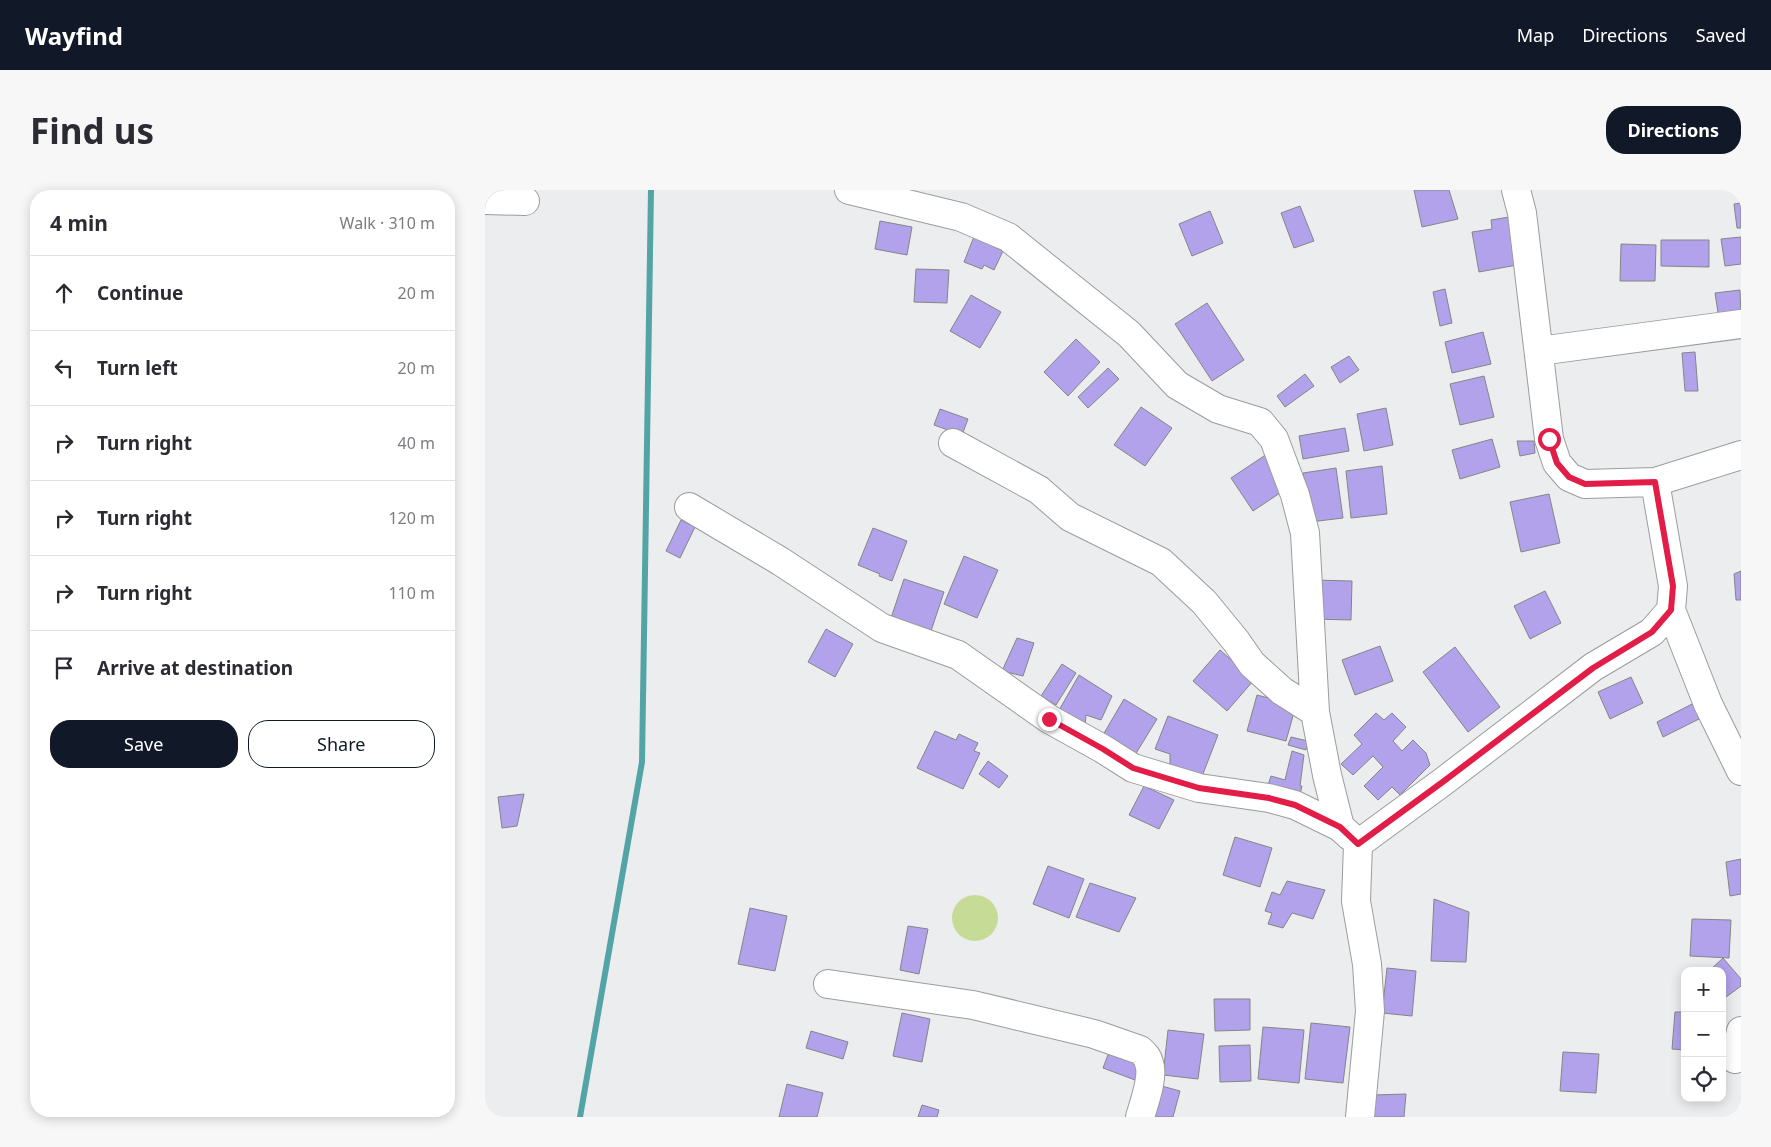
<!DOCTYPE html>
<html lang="en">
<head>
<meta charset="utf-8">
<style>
  :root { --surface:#fff; --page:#f7f7f7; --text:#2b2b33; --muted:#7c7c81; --line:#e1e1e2; --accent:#111827 }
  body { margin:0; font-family:"Noto Sans",sans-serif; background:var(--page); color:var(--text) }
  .controls { position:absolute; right:15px; bottom:15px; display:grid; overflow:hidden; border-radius:10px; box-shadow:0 2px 12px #0003 }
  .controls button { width:45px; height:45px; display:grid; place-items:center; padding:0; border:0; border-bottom:1px solid var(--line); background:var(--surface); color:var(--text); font:25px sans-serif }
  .stop { position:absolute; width:15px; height:15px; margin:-11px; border:4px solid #e11d48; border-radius:50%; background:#fff }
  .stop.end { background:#e11d48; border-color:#fff; box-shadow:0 1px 5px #0008 }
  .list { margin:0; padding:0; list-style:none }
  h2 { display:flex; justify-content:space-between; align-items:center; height:65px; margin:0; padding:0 20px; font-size:21px }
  h2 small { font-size:16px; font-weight:400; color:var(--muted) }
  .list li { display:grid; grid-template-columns:32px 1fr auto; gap:15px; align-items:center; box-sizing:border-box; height:75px; padding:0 20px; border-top:1px solid var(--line) }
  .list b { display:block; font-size:19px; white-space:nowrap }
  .list em { font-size:16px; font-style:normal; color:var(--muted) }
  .actions { display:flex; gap:10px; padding:15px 20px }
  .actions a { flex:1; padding:11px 0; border:1px solid var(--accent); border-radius:20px; text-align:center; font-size:18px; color:var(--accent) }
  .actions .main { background:var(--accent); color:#fff }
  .icon { flex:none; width:28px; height:28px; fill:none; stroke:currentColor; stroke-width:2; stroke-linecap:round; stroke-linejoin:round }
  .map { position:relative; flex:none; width:1256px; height:927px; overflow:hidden; border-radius:20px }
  header { display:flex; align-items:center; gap:30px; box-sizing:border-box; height:70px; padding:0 25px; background:var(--accent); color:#fff }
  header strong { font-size:24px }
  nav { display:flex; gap:28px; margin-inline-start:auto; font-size:18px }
  .intro { display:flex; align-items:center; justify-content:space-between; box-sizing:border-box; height:120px; padding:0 30px }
  h1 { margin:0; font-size:35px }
  .button { padding:12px 22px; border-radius:20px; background:var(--accent); color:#fff; font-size:18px; font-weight:700 }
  main { display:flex; gap:30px; padding:0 30px }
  aside { flex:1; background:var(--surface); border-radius:20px; box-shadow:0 2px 12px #0003 }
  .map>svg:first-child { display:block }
</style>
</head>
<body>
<header>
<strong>Wayfind</strong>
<nav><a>Map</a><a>Directions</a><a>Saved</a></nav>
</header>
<div class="intro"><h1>Find us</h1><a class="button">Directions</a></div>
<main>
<aside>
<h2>4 min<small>Walk · 310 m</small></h2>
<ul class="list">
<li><svg class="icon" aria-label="ahead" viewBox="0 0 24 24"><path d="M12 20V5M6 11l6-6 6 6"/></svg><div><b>Continue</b></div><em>20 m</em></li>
<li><svg class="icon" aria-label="left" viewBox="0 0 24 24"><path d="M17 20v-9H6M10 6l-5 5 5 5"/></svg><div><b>Turn left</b></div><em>20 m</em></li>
<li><svg class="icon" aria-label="right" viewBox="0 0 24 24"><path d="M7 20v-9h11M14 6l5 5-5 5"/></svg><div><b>Turn right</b></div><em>40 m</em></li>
<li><svg class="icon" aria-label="right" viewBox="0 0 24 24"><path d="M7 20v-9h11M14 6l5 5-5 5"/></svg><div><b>Turn right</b></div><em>120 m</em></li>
<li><svg class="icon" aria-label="right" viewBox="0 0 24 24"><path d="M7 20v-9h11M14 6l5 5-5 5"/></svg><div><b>Turn right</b></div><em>110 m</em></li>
<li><svg class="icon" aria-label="arrive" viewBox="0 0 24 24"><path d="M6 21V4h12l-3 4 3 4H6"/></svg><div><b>Arrive at destination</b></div></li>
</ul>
<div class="actions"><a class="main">Save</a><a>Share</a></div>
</aside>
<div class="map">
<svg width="1256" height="927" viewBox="0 0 1256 927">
  <rect width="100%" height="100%" fill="#ecedee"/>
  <path fill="#c6dc96" d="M467 728a23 23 0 1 1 46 0a23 23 0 1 1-46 0Z"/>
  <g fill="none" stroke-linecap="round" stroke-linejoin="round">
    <path stroke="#53a4a7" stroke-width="6" d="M95 927 157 572 166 0"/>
  </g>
  <path fill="#b2a2eb" stroke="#858586" d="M929 0H964L973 29 937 37Z
    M1256 13V38H1252L1249 14Z
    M815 16 829 51 809 58 796 23Z
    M725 21 738 53 707 66 694 34Z
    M1024 27 1032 75 994 82 987 42 1007 39 1006 30Z
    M395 31 427 37 422 65 390 59Z
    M490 44 511 52 509 57 518 61 509 80 499 75 497 79 479 72Z
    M1256 47V74L1240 76 1236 49Z
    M1176 50H1224V77L1176 76Z
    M1136 54 1171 55 1170 91H1135Z
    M431 79 464 80 462 113 429 112Z
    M960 99 967 133 955 136 948 102Z
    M1255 100 1256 126 1234 129 1230 103Z
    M486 105 516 122 495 158 465 141Z
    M722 113 759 170 727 191 690 134Z
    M998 142 1006 174 967 183 960 152Z
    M591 149 615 172 583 206 559 182Z
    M1210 162 1213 201H1200L1197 163Z
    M864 166 874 180 855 193 846 177Z
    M623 178 634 189 603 218 593 207Z
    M820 184 829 196 800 217 792 206Z
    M999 186 1009 227 975 235 965 194Z
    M656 217 687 238 660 276 629 255Z
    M901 218 908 255 879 261 872 224Z
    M455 219 483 229 477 245 449 235Z
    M860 238 864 261 818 269 814 246Z
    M1007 249 1015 277 975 289 967 260Z
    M1032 251H1049L1050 263 1035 266Z
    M782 264 804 297 768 321 746 288Z
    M897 276 902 324 866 328 861 281Z
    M851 278 858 328 825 332 818 283Z
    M1064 304 1075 353 1036 362 1025 312Z
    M196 330 210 337 195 368 181 361Z
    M388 338 422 351 407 391 394 386 395 384 373 375Z
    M479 366 513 380 492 428 459 414Z
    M1256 381V410H1251L1249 384Z
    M419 389 459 402 446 441 406 428Z
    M829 390 867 391 866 430 827 429Z
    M1060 401 1076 433 1045 449 1029 416Z
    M341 439 368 454 350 487 323 472Z
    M532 448 549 453 538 486 517 481Z
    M895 456 908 491 870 505 857 470Z
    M970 457 1015 517 983 542 938 482Z
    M735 460 769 490 742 521 708 491Z
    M577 474 591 483 571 515 556 506Z
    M594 485 627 506 616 530 601 525 600 537 573 522Z
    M1146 487 1158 513 1125 529 1113 502Z
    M772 505 811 515 801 551 762 541Z
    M639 509 672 529 650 565 618 545Z
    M1207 514 1216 528 1178 547 1172 532Z
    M891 523 899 530 907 523 921 537 908 551 917 561 928 550 941 563 945 575 915 605 907 597 893 610 879 596 898 577 888 566 868 585 856 574 877 554 869 545Z
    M683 526 733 545 716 589 685 577V564L670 559Z
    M450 541 471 550 474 544 493 553 489 561 495 563 478 599 432 578Z
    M806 547 823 551 821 560 803 555Z
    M807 561 819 565 815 596H817L814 609 781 601 786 586 800 590Z
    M503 571 523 586 514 598 494 584Z
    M659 596 689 610 674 639 644 625Z
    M39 604 32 636 17 638 13 607Z
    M750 647 787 658 775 697 738 685Z
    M1256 669V704L1245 706 1241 672Z
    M563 676 599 689 584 728 548 714Z
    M802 691 840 700 828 729 807 723 798 738 783 734 787 723 780 721 787 702 795 705Z
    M605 693 651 708 634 742 591 727Z
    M949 709 984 722 981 772 946 771Z
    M265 718 302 726 290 781 253 774Z
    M1207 729 1246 730 1244 768 1205 766Z
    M423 736 443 739 434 784 415 780Z
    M1238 768 1256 789V796L1237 810V781H1224Z
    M902 778 931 781 927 826 897 823Z
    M729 809H765V840L730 841Z
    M1190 822H1200V860L1187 859Z
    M417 823 445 829 437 872 408 866Z
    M826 833 865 837 858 893 820 889Z
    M778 837 819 840 814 893 773 889Z
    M683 840 719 844 713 889 678 885Z
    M326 841 363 852 358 869 321 858Z
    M765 855 766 891 735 892 734 856Z
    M624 862 656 874 650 890 618 878Z
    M1078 862 1114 864 1111 903 1075 901Z
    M302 894 338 903 332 927H294Z
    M673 895 695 901 688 927H665Z
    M921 904 919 927H886L888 905Z
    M437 915 454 920 452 927H433Z"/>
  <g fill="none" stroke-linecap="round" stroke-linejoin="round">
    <defs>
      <path id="minor" d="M364 0 476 27 523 47 644 144 692 195 733 219 775 232 789 249 810 305 820 343 830 522 842 585 855 637
        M1031 0 1037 23 1064 249 1072 273 1084 287 1100 294 1170 292 1256 265
        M0 10 40 11
        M1054 161 1256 134
        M468 253 554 300 585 327 676 372 719 412 751 451 767 474 797 501 830 522
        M204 317 295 371 397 438 473 465 564 529 618 559 648 578 714 598 784 608 810 615 855 637 865 646
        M1186 420 1223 514 1256 581
        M343 794 488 815 609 844 655 860C659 864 663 867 664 873 669 887 659 913 655 927
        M1250 869 1256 841
        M875 927 885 821 882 774 871 711 873 654 959 591 1108 477 1167 442 1186 420 1188 396 1170 292"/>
    </defs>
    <use href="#minor" stroke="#9b9c9d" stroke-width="30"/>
    <use href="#minor" stroke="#fff" stroke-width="28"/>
  </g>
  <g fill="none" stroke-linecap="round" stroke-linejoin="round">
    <path stroke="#e11d48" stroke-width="6" d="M564 529 618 559 648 578 714 598 784 608 810 615 855 637 873 654 959 591 1108 478 1167 442 1186 420 1188 396 1170 292 1100 294 1084 287 1072 273 1064 249"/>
  </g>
</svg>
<div class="controls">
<button>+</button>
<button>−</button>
<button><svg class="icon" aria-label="locate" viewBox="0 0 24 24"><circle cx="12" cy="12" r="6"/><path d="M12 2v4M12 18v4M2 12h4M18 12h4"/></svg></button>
</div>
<div class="stop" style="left:1064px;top:249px"></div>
<div class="stop end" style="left:564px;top:529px"></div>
</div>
</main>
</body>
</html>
